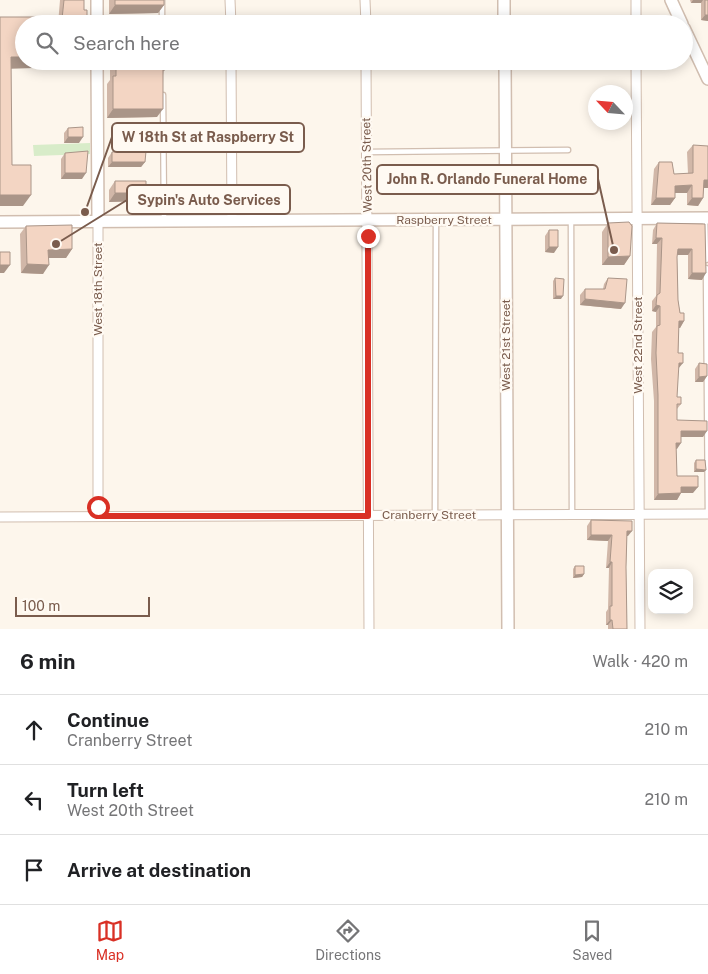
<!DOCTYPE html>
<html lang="en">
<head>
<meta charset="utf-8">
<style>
  :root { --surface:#fff; --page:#f6f6f6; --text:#202124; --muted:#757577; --line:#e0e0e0; --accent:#d93025 }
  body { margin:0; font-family:"Public Sans",sans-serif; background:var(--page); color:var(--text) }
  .controls { position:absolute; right:15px; bottom:15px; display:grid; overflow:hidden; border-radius:10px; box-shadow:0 2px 12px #0003 }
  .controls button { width:45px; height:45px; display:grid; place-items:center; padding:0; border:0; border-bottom:1px solid var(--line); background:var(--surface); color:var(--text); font:25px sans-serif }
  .compass { position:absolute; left:588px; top:85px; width:45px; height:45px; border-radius:50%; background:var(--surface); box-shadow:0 2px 12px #0003; rotate:296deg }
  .scale { position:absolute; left:15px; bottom:12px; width:135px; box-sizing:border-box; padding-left:5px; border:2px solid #7a5c4d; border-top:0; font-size:14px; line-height:18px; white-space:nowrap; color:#7a5c4d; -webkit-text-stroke:4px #fffaf3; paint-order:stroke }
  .stop { position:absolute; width:15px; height:15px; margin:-11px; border:4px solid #d93025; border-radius:50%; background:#fff }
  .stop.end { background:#d93025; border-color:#fff; box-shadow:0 1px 5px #0008 }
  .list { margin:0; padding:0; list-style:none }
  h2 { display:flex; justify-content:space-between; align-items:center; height:65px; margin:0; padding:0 20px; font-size:21px }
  h2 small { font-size:16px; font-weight:400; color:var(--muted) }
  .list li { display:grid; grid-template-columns:32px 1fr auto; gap:15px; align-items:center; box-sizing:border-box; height:70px; padding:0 20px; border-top:1px solid var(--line) }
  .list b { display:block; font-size:19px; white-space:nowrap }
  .list p { margin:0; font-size:16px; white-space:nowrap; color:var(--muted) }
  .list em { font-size:16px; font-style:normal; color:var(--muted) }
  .icon { flex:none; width:28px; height:28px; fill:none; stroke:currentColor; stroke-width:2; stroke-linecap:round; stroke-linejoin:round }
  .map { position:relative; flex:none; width:708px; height:629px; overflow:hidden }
  .search { position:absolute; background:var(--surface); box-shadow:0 2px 12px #0003; left:15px; right:15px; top:15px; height:55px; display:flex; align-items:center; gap:12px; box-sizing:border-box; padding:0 18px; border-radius:28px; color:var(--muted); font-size:19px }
  .sheet { height:275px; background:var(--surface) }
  nav { display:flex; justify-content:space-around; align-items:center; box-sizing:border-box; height:70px; border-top:1px solid var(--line); background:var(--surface); font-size:14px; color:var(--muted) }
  nav a { display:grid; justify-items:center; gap:2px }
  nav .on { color:var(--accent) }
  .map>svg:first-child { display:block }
</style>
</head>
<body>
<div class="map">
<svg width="708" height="629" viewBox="0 0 708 629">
  <rect width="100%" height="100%" fill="#fdf6ec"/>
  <path fill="#d8ecc9" d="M90 143V154L34 156 33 145Z"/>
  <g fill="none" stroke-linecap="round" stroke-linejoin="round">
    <defs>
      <path id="service" d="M162 0V24
        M163 95 164 220
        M367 152 568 150
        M705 218 706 260
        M571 219 572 515
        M706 268 708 514
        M435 515 436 221"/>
      <path id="minor" d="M230 0 231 24
        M365 0 366 24
        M636 0V24
        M231 61 232 221
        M366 61 369 629
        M636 61 640 629
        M98 222V516
        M0 517 708 514"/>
      <path id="tertiary" d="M97 0V24
        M504 0V24
        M671 0 682 24
        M684 28 708 79
        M97 61 98 222
        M505 61 508 629
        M0 222 708 218"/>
    </defs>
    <use href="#service" stroke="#d1beb0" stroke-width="7"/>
    <use href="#minor" stroke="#d1beb0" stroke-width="11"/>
    <use href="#tertiary" stroke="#d1beb0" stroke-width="14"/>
    <use href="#service" stroke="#fff" stroke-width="4.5"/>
    <use href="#minor" stroke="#fff" stroke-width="9"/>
    <use href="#tertiary" stroke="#fff" stroke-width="11"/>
  </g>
  <path fill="#d1b7a8" d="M60 0H84V10L87 19 84 24H58Z
    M109 0H164V5L158 13 109 14Z
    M690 0H708V21L701 20V3H691Z
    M110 61H165L157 117 107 118V84L110 80Z
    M68 128 79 143H64V133Z
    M693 145 704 188 703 198 698 206 687 205V193H675V198L670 205H651L654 169 659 162 674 174H688L687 152Z
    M112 152 145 162 141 167H108V158Z
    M65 153 82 179H61V159Z
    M115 181 146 193 140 201 109 202V190Z
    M608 223 630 256 624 265H602V232Z
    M657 223 705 224 702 280 688 279V255H677V257L678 300 680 313 684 321 680 328H679L677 397 681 404 677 409V420L703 437H681L676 449 677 476 693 493H681L677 500H654V401L651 359 652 332 656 327V312L652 311V301L656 296 657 244H652L653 230Z
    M26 226 72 249 66 258H48L43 274 21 273 20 234Z
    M549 230 554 253 545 252V236Z
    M555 278 561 299H553V281Z
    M608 278 621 309 580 305V295L585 289H603L604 284Z
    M699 363 707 376 703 382H695V369Z
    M696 460 704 472H694V463Z
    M591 520 628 536H627L626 567 627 629H608V625H606V612L608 609 609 568H606L608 541 587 540V526Z
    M575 566 584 574 582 577 573 578V569Z"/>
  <path fill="#aa9588" d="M693 0H703L701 3H691Z
    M115 5H164L158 13 109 14Z
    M705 15H708V21L701 20Z
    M62 19H87L84 24H59Z
    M11 57H24V61H39L34 68 3 69Z
    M113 109H163L157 117 107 118Z
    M68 137H83L79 143H64Z
    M112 162H145L141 167H108Z
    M65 173H86L82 179H61Z
    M704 180H708V188H699Z
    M692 185 687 193H670L675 186Z
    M115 193H146L140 201 109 202Z
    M0 195H31L23 206H0Z
    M656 198H675L670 205H651Z
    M692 198H703L698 206 687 205Z
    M656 238H662L657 244H652Z
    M549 247H558L554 253 545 252Z
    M72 249 66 258H42L48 250Z
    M678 249H692L688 255H674Z
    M630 256 624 265H602L608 257Z
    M27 264 49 265 43 274 21 273Z
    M0 265H10L4 273H0Z
    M692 273H706L702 280 688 279Z
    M556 296H563L561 299H553Z
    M585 299 625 303 621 309 580 305Z
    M656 305 660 306 656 312 652 311Z
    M679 321H684L680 328 674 327Z
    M679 363H683L678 369Z
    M707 376 703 382H695L699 377Z
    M681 431H707L703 437H677Z
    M676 443H681L677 449H672Z
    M696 469 706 470 704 472H694Z
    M681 487H698L693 493H677Z
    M681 493 677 500H654L658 494Z
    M627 531H632L628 536H623Z
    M591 535H612L608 541 587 540Z
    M610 562H612L609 568H606Z
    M584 574 582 577 573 578 575 575Z
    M610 620H612L608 625H606Z"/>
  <path fill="#f3d5c3" stroke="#aa9588" d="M64 0H84V10H87V19H62Z
    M115 0H164V5H115Z
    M705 0H708V15H705Z
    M0 17H42V24H24V57H11L12 165H31V195H0Z
    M120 20H139L140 24H120Z
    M116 61H165V70H163V109H113V76H116Z
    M83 127V137H68V128Z
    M693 145 708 146V180H704L703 198H692V185L675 186V198H656L659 162H672L674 174 693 173Z
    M88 151 86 173H65V153Z
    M146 151 145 162H112V152Z
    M115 181H146V193H115Z
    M629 222 632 226 630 256 608 257V223Z
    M657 223 705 224 706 273H692V249H678L677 257 678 300 680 313H684V321H679L678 353H683V363H679L677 397H681V404H677V420L707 421V431H681V443H676L677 476H698V487H681V493L658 494V395L656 353 657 326 660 325V306L656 305 657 295 660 293 662 238H656Z
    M72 225V249L48 250 49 265 27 264 26 226Z
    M549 230H558V247H549Z
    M0 252H10V265H0Z
    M555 278 564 279 563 296H556Z
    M608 278 627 279 625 303 585 299V289H605Z
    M699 363 707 364V376L699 377Z
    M696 460H705L706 470 696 469Z
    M591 520 632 521V531H627L626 567 627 629H613L612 620H610V606H612V562H610L612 535H591Z
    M575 566H584V574L575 575Z"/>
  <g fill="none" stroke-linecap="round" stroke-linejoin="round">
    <path stroke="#d93025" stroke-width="6" d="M98 507V516H368V236"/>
  </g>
  <g text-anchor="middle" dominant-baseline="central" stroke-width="4.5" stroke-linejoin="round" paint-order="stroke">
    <g font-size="12" fill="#7a5c4d" stroke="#fffaf3">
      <text transform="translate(367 165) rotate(-91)">West 20th Street</text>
      <text x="444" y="220">Raspberry Street</text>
      <text transform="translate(98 289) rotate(-90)">West 18th Street</text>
      <text transform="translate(506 345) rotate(-90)">West 21st Street</text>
      <text transform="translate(638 345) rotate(-90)">West 22nd Street</text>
      <text x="429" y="515">Cranberry Street</text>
    </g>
  </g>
  <path fill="none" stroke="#7a5c4d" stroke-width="2" d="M85 212L112 137M614 250L598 179M56 244L127 200"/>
  <g fill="#7a5c4d" stroke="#fffaf3" stroke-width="2">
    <circle cx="85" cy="212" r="5"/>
    <circle cx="614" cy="250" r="5"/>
    <circle cx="56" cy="244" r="5"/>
  </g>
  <g fill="#fffaf3" stroke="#7a5c4d" stroke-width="2">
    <rect x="112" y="123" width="192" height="29" rx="5"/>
    <rect x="377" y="165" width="221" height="29" rx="5"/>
    <rect x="127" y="185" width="163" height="29" rx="5"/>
  </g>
  <g font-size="14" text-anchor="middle" font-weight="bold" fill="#7a5c4d">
    <text x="208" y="142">W 18th St at Raspberry St</text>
    <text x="487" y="184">John R. Orlando Funeral Home</text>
    <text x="209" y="205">Sypin's Auto Services</text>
  </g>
</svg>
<div class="controls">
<button><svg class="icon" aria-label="layers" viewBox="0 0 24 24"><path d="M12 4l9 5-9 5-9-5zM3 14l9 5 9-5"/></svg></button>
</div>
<svg class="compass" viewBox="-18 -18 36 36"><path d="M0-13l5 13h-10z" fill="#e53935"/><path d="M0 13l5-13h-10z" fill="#757577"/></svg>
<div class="scale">100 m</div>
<div class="stop" style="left:98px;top:507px"></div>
<div class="stop end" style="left:368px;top:236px"></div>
<div class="search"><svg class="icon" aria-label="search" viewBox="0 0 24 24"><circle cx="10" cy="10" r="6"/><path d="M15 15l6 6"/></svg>Search here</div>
</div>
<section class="sheet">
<h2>6 min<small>Walk · 420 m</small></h2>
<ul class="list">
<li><svg class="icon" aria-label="ahead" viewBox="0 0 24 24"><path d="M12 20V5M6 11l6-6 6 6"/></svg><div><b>Continue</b><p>Cranberry Street</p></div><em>210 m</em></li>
<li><svg class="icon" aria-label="left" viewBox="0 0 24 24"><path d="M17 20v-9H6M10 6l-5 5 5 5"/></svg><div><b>Turn left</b><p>West 20th Street</p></div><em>210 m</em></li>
<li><svg class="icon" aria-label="arrive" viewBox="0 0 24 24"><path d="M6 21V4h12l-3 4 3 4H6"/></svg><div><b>Arrive at destination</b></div></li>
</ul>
</section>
<nav>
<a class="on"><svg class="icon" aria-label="map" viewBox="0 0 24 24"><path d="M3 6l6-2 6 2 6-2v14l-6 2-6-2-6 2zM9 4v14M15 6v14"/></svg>Map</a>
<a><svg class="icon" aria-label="directions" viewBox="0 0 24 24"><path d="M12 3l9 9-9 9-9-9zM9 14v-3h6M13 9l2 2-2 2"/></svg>Directions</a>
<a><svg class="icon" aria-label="saved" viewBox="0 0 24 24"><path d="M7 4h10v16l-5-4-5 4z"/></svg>Saved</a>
</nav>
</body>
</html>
